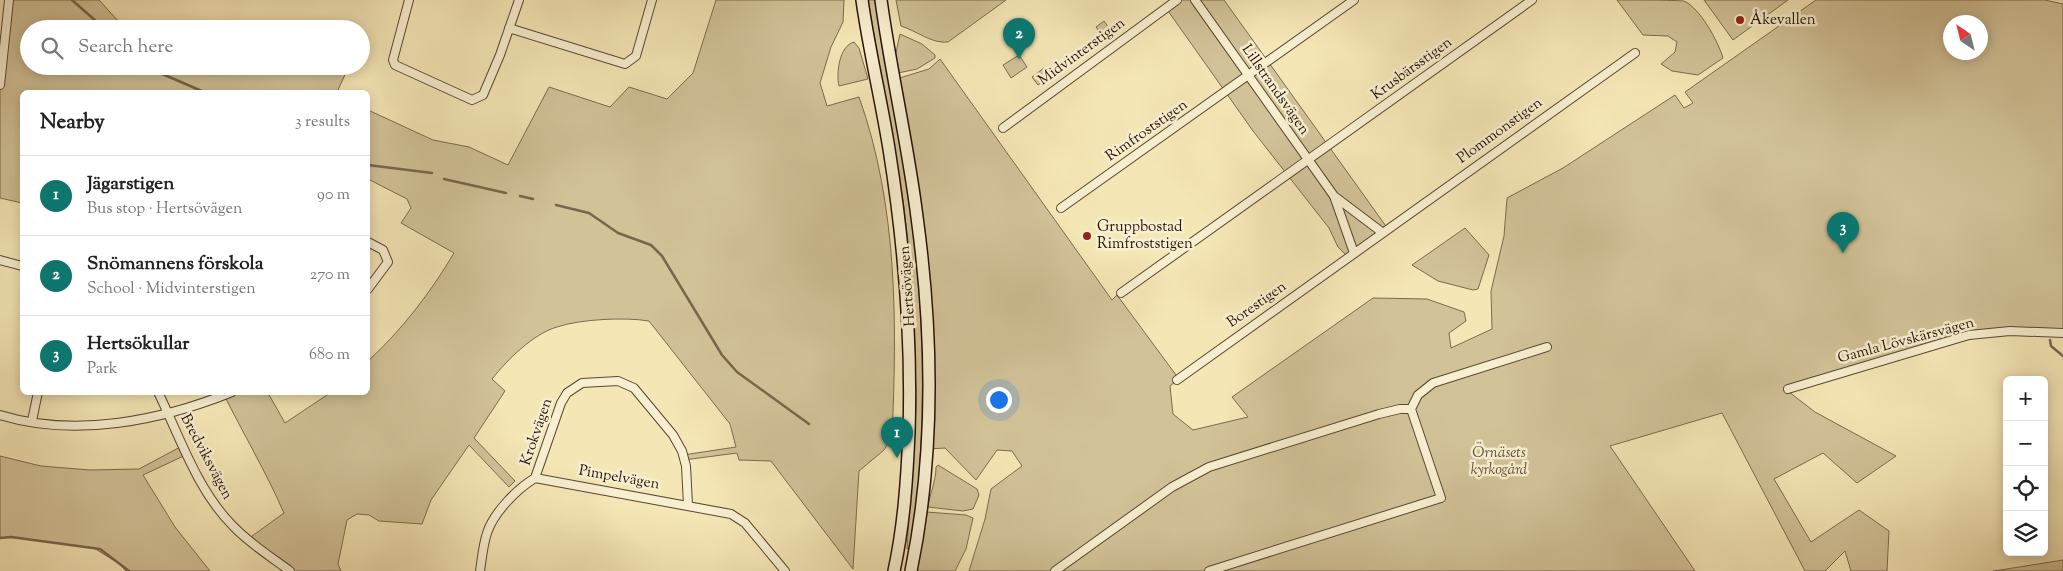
<!DOCTYPE html>
<html lang="en">
<head>
<meta charset="utf-8">
<style>
  :root { --surface:#fff; --page:#f2f2f2; --text:#222; --muted:#767676; --line:#e0e0e0; --accent:#0f766e }
  body { margin:0; font-family:"Sorts Mill Goudy",serif; background:var(--page); color:var(--text) }
  .controls { position:absolute; right:15px; bottom:15px; display:grid; overflow:hidden; border-radius:8px; box-shadow:0 2px 12px #0003 }
  .controls button { width:45px; height:45px; display:grid; place-items:center; padding:0; border:0; border-bottom:1px solid var(--line); background:var(--surface); color:var(--text); font:25px sans-serif }
  .compass { position:absolute; left:1943px; top:15px; width:45px; height:45px; border-radius:50%; background:var(--surface); box-shadow:0 2px 12px #0003; rotate:325deg }
  .you { position:absolute; left:998px; top:399px; width:18px; height:18px; margin:-12px; border:4px solid #fff; border-radius:50%; background:#1a73e8; box-shadow:0 0 0 8px #1a73e833 }
  .badge { display:grid; place-items:center; width:32px; height:32px; border-radius:50%; background:var(--accent); color:#fff; font-size:16px; font-weight:700 }
  .pin { position:absolute; translate:-50% -41px; filter:drop-shadow(0 1px 2px #0008) }
  .pin::after { content:''; position:absolute; top:26px; width:18px; height:15px; background:inherit; clip-path:polygon(0 0,100% 0,50% 100%) }
  .list { margin:0; padding:0; list-style:none }
  h2 { display:flex; justify-content:space-between; align-items:center; height:65px; margin:0; padding:0 20px; font-size:21px }
  h2 small { font-size:16px; font-weight:400; color:var(--muted) }
  .list li { display:grid; grid-template-columns:32px 1fr auto; gap:15px; align-items:center; box-sizing:border-box; height:80px; padding:0 20px; border-top:1px solid var(--line) }
  .list b { display:block; font-size:19px; white-space:nowrap }
  .list p { margin:0; font-size:16px; white-space:nowrap; color:var(--muted) }
  .list em { font-size:16px; font-style:normal; color:var(--muted) }
  .icon { flex:none; width:28px; height:28px; fill:none; stroke:currentColor; stroke-width:2; stroke-linecap:round; stroke-linejoin:round }
  .map { position:relative; flex:none; width:2063px; height:571px; overflow:hidden }
  .search { position:absolute; background:var(--surface); box-shadow:0 2px 12px #0003; left:20px; top:20px; width:350px; height:55px; display:flex; align-items:center; gap:12px; box-sizing:border-box; padding:0 18px; border-radius:28px; color:var(--muted); font-size:19px }
  .panel { position:absolute; background:var(--surface); box-shadow:0 2px 12px #0003; left:20px; top:90px; width:350px; height:305px; border-radius:8px }
  .map>svg:first-child { display:block }
</style>
</head>
<body>
<div class="map">
<svg width="2063" height="571" viewBox="0 0 2063 571">
  <rect width="100%" height="100%" fill="#f5e6b6"/>
  <filter id="stains"><feTurbulence type="fractalNoise" baseFrequency=".004" numOctaves="4"/><feColorMatrix values="0 0 0 0 .2 0 0 0 0 .09 0 0 0 0 .02 0 0 0 .5 -.17"/></filter>
  <radialGradient id="worn" r=".72"><stop offset=".6" stop-color="#630" stop-opacity="0"/><stop offset="1" stop-color="#630" stop-opacity=".3"/></radialGradient>
  <path fill="#d2c298" stroke="#7c6a4f" fill-rule="evenodd" d="M8 0H99L120 23 177 29H29V66H349L337 92H22V203L0 198V84Z
    M716 0H844L843 22 831 47 820 83 827 106 859 97C898 206 897 324 892 437L884 450 859 471 853 569 771 461 739 460 737 453 684 460 683 455 736 447 730 424 649 321C625 317 581 319 557 327 533 334 507 360 492 379L505 391 474 438 515 481 509 487 469 445 431 500 422 524 379 521 369 515 357 514 347 520 338 564 341 571H290L248 539 284 513C266 472 243 433 223 393H268L285 423 330 393 368 392V361C401 331 431 292 454 253L401 223 411 208 407 199 368 179V110L433 140 469 147 508 165 549 87 610 107 629 87 667 99 693 73Z
    M868 0H875C884 69 901 136 910 205 926 319 927 436 911 548L907 549 916 404 914 304 904 207Z
    M896 0H1006L948 42C932 44 917 31 901 26Z
    M1177 0H1224L1388 229 1348 257 1338 247 1329 228 1253 131 1166 8Z
    M1617 0C1630 0 1674 0 1684 1 1700 8 1718 41 1723 58L1698 75 1672 71 1661 64 1675 52 1677 42 1668 36 1643 35Z
    M1704 0H1788L1733 40Z
    M1816 0H2045L2063 4V331L1978 334 1789 392 1815 412 1896 456 1857 483 1823 453 1774 479 1811 542 1859 510 1889 531 1887 571H1851L1845 551 1825 571H1805L1722 413 1610 446 1695 571H969L985 519 991 489 1022 466 1012 451 997 450 976 480 945 448 927 449 924 284 893 80 929 69 940 59 1112 300 1117 295 1179 379 1170 386 1173 414 1193 430 1248 417 1232 397 1373 298 1427 299 1464 312 1466 321 1449 333 1451 348 1492 329 1491 291 1504 236 1507 198 1563 168 1675 95 1684 108 1693 103 1685 92ZM1950 22H1980V52H1950Z
    M1104 21 1114 35 1106 41 1096 27Z
    M900 34 922 44 935 55V58L917 69 898 73 895 57Z
    M854 42 859 48 868 79 839 86C836 74 839 46 854 42Z
    M1019 55 1027 67 1011 78 1003 65Z
    M1044 68 1050 76 1038 85 1032 77Z
    M1465 228 1489 255 1478 289 1473 290 1438 281 1412 265Z
    M184 445 188 454 143 475 175 527 210 571H126L118 563 94 548 11 537 0 538V456L41 466 90 470 139 469Z
    M938 465 977 489 979 495 973 509 963 511 928 507C930 493 936 481 936 467Z
    M927 512 966 515 973 518 966 549 955 571H917Z
    M2063 560V571H1993H1994Z"/>
  <g fill="none" stroke-linecap="round" stroke-linejoin="round">
    <path stroke="#79664c" stroke-width="2.5" d="M72 0 105 29
      M144 66 204 92
      M368 165 432 173
      M444 179 506 193
      M520 196 533 199
      M556 205 589 213 618 233 651 245 662 256 722 355 737 372 809 424
      M2050 340 2051 346 2063 356
      M0 538 11 537 100 549 129 571"/>
    <defs>
      <path id="street" d="M409 0 393 60 395 65 472 100 483 95 500 55 519 0
        M1195 0 1334 196 1354 253
        M509 28 625 64 636 56 652 0
        M0 85 9 0
        M1003 128 1177 0
        M1334 196 1383 233
        M1061 208 1354 0
        M368 242 383 250 388 262 368 289
        M0 260 22 266
        M1121 293 1532 0
        M1177 380 1635 53
        M1788 389 1969 335 2010 331 2063 333
        M158 392C180 437 197 490 233 526 249 543 271 557 290 571
        M0 415C75 438 160 421 232 392
        M32 421 38 392
        M535 478 561 403 567 393 582 383 618 381 634 388 673 435 682 451 686 466 688 505
        M480 571C482 558 483 545 487 533 494 512 517 489 535 478L731 514 745 523 785 571
        M1055 571 1172 487 1209 467 1379 414 1400 409H1411L1418 395 1433 383 1547 347
        M1209 571 1441 498 1411 409"/>
      <path id="secondary" d="M862 0C869 50 881 99 889 149 904 243 912 337 909 432 907 479 904 525 894 571
        M881 0C891 73 908 144 917 217 933 334 935 455 911 571"/>
    </defs>
    <use href="#street" stroke="#5a4632" stroke-width="10"/>
    <use href="#secondary" stroke="#271106" stroke-width="14"/>
    <use href="#street" stroke="#f8efd0" stroke-width="8"/>
    <use href="#secondary" stroke="#f8efd0" stroke-width="11"/>
  </g>
  <g fill="#8f2418" stroke="#f8efd0" stroke-width="2">
    <circle cx="1740" cy="20" r="5"/>
    <circle cx="1087" cy="236" r="5"/>
  </g>
  <g text-anchor="middle" dominant-baseline="central" stroke-width="5" stroke-linejoin="round" paint-order="stroke">
    <g font-size="15" fill="#271106" stroke="#f8efd0" text-anchor="start">
      <text x="1750" y="20">Åkevallen</text>
      <text x="1097" y="227">Gruppbostad<tspan x="1097" dy="17">Rimfroststigen</tspan></text>
    </g>
    <g font-size="15" fill="#271106" stroke="#f8efd0">
      <text transform="translate(1082 52) rotate(-36)">Midvinterstigen</text>
      <text transform="translate(1412 69) rotate(-36)">Krusbärsstigen</text>
      <text transform="translate(1275 90) rotate(55)">Lillstrandsvägen</text>
      <text transform="translate(1147 131) rotate(-35)">Rimfroststigen</text>
      <text transform="translate(1500 131) rotate(-36)">Plommonstigen</text>
      <text transform="translate(908 286) rotate(-94)">Hertsövägen</text>
      <text transform="translate(1257 305) rotate(-35)">Borestigen</text>
      <text transform="translate(1906 341) rotate(-15)">Gamla Lövskärsvägen</text>
      <text transform="translate(537 432) rotate(-71)">Krokvägen</text>
      <text transform="translate(206 457) rotate(62)">Bredviksvägen</text>
      <text transform="translate(619 478) rotate(10)">Pimpelvägen</text>
    </g>
    <g font-size="15" font-style="italic" fill="#634f39" stroke="#f8efd0">
      <text x="1499" y="453">Örnäsets<tspan x="1499" dy="17">kyrkogård</tspan></text>
    </g>
  </g>
  <rect width="100%" height="100%" filter="url(#stains)"/>
  <rect width="100%" height="100%" fill="url(#worn)"/>
</svg>
<div class="controls">
<button>+</button>
<button>−</button>
<button><svg class="icon" aria-label="locate" viewBox="0 0 24 24"><circle cx="12" cy="12" r="6"/><path d="M12 2v4M12 18v4M2 12h4M18 12h4"/></svg></button>
<button><svg class="icon" aria-label="layers" viewBox="0 0 24 24"><path d="M12 4l9 5-9 5-9-5zM3 14l9 5 9-5"/></svg></button>
</div>
<svg class="compass" viewBox="-18 -18 36 36"><path d="M0-13l5 13h-10z" fill="#e53935"/><path d="M0 13l5-13h-10z" fill="#767676"/></svg>
<div class="you"></div>
<div class="pin badge" style="left:897px;top:458px">1</div>
<div class="pin badge" style="left:1019px;top:59px">2</div>
<div class="pin badge" style="left:1843px;top:253px">3</div>
<div class="search"><svg class="icon" aria-label="search" viewBox="0 0 24 24"><circle cx="10" cy="10" r="6"/><path d="M15 15l6 6"/></svg>Search here</div>
<section class="panel">
<h2>Nearby<small>3 results</small></h2>
<ul class="list">
<li><span class="badge">1</span><div><b>Jägarstigen</b><p>Bus stop · Hertsövägen</p></div><em>90 m</em></li>
<li><span class="badge">2</span><div><b>Snömannens förskola</b><p>School · Midvinterstigen</p></div><em>270 m</em></li>
<li><span class="badge">3</span><div><b>Hertsökullar</b><p>Park</p></div><em>680 m</em></li>
</ul>
</section>
</div>
</body>
</html>
